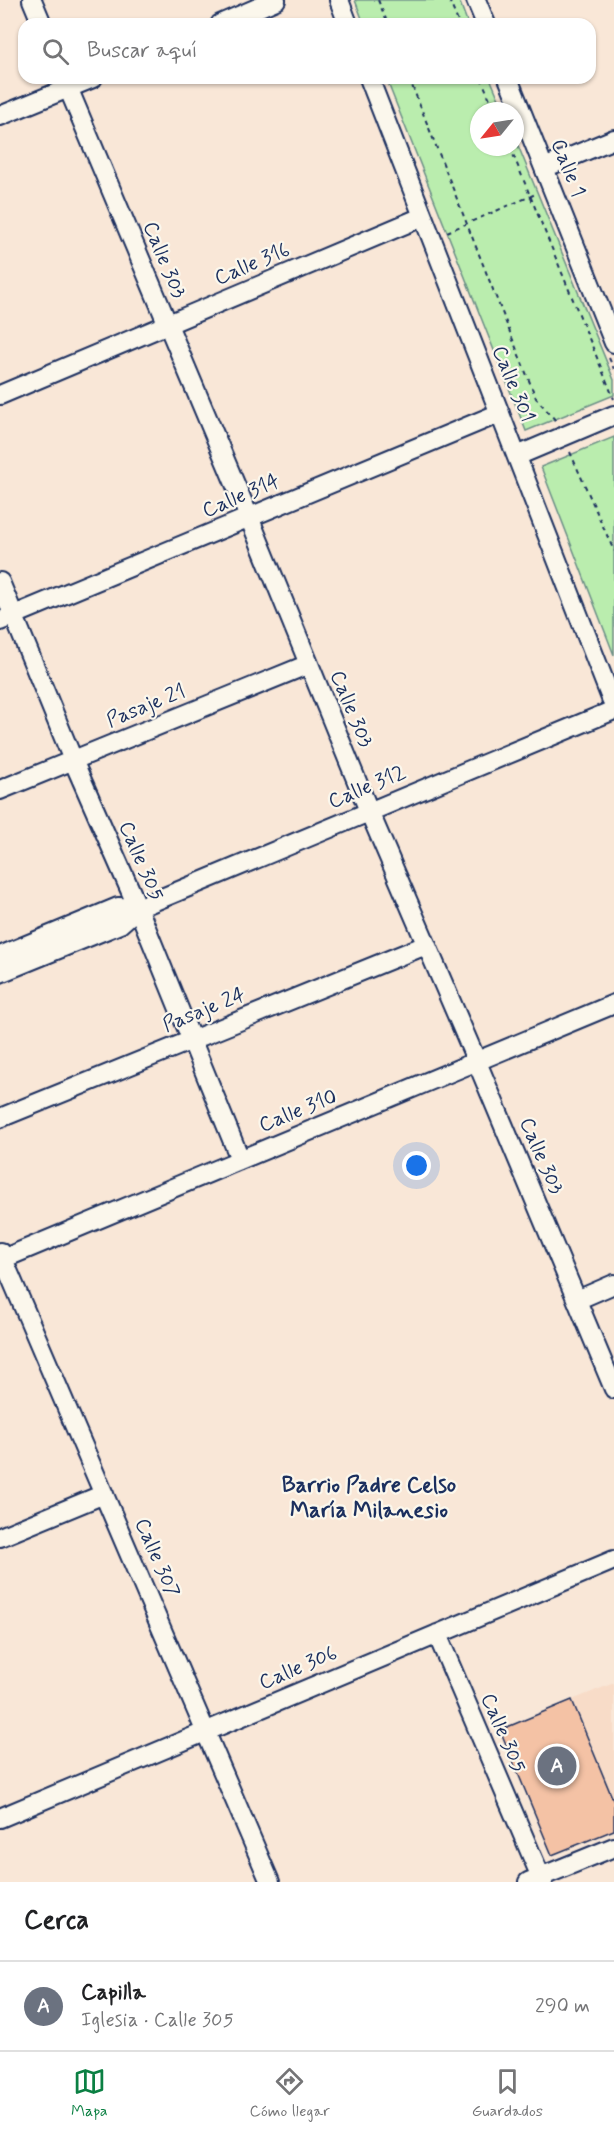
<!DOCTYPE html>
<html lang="es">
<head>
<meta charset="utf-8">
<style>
  :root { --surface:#fff; --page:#f6f6f6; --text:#202124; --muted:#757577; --line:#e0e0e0; --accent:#0b8043 }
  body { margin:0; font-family:Mynerve,sans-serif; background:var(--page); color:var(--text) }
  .compass { position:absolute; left:470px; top:102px; width:54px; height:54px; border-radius:50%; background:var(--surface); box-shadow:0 2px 4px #0004; rotate:240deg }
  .you { position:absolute; left:417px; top:1166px; width:21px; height:21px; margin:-15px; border:4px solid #fff; border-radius:50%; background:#1a73e8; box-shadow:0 0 0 9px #1a73e833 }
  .badge { display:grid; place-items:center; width:39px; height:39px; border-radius:50%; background:var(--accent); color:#fff; font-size:20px; font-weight:700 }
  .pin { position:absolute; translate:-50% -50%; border:3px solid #fff; box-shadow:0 2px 6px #0006 }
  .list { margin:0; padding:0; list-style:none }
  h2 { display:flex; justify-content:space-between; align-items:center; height:78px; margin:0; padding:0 24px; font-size:26px }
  h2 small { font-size:20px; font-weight:400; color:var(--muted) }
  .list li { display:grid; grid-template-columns:39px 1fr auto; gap:18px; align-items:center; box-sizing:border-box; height:90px; padding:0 24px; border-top:2px solid var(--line) }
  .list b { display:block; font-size:22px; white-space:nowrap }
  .list p { margin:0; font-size:20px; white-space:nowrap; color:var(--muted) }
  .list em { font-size:20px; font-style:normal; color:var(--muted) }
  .icon { flex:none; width:33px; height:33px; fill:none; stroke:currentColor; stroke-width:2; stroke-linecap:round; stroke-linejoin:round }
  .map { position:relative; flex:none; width:614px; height:1882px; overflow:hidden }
  .search { position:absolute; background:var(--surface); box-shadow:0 2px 4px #0004; left:18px; right:18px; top:18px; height:66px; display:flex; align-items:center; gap:15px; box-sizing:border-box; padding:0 21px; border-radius:18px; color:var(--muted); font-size:22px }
  .sheet { height:168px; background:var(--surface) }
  nav { display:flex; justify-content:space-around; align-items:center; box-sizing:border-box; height:84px; border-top:2px solid var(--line); background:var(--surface); font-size:16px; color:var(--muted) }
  nav a { display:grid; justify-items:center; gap:3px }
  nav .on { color:var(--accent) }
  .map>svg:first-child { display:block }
</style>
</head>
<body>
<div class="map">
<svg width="614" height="1882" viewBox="0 0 614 1882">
  <rect width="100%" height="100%" fill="#f9e7d7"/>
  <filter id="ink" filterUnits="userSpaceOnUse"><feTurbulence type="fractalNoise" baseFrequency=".0167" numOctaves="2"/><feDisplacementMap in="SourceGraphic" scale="12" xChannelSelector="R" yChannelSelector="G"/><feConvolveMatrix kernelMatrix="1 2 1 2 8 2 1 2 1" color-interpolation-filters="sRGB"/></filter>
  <g filter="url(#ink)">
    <path fill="#f8dcc8" d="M614 1683V1802L572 1700Z"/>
    <path fill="#baedae" stroke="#6a8e86" stroke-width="1.5" d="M355 0H459L468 24H364Z
      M386 78H490L504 111H479V147H515V138L614 380V395L526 431Z
      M614 437V655L541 467Z"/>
    <path fill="#f4c2a5" stroke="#1b2f5e" stroke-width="1.5" d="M572 1700 614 1802V1830L552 1855 500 1730Z"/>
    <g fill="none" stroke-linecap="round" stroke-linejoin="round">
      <defs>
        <path id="minor" d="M32 0 42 24
          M339 0 348 24
          M476 0 486 24
          M220 24 276 0
          M64 78 249 517 369 811 477 1062 614 1389
          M369 78 614 706
          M508 78 614 343
          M0 116 93 78
          M544 168 614 139
          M0 395 422 217
          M517 456 614 415
          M0 582 73 760 138 908 240 1159
          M0 621 500 413
          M0 790 309 664
          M0 956 118 907 138 908
          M0 973 120 924 138 908 614 710
          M0 1118 426 945
          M0 1252 270 1882
          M0 1260 614 1004
          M577 1300 614 1284
          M0 1537 104 1494
          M437 1634 543 1882
          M0 1818 614 1560
          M528 1882 614 1847"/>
      </defs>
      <use href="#minor" stroke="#1b2f5e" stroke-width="22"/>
      <path stroke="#1b2f5e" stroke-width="2" stroke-dasharray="4.5 4.5" stroke-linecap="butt" d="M378 0 388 24
        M449 0 459 24
        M409 78 536 398 557 422
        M481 78 495 111
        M510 147 614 399
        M447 232 538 193
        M609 358 614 369
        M570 452 614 551"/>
      <use href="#minor" stroke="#fbf7ec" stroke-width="18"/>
    </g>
  </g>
  <g text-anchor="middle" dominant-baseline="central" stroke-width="4.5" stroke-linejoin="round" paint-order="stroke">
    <g font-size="21" fill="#1b2f5e" stroke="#fbf7ec">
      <text transform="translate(568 168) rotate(68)">Calle 1</text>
      <text transform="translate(164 260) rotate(68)">Calle 303</text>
      <text transform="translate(252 264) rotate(-23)">Calle 316</text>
      <text transform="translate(513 384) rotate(68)">Calle 301</text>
      <text transform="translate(241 496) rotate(-23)">Calle 314</text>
      <text transform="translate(146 706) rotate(-22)">Pasaje 21</text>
      <text transform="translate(351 709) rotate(68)">Calle 303</text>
      <text transform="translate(367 787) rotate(-23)">Calle 312</text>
      <text transform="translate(141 861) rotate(67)">Calle 305</text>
      <text transform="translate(204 1010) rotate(-22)">Pasaje 24</text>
      <text transform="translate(298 1111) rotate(-22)">Calle 310</text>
      <text transform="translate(541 1156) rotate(67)">Calle 303</text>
      <text transform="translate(157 1558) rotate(67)">Calle 307</text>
      <text transform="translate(298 1668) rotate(-23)">Calle 306</text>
      <text transform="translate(503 1733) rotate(67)">Calle 305</text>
    </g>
    <g font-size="22" font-weight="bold" fill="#1b2f5e" stroke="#fbf7ec">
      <text x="369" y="1486">Barrio Padre Celso<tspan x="369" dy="25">María Milanesio</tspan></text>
    </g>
  </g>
</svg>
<svg class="compass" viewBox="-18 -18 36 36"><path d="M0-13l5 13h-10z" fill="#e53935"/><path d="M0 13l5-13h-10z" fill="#757577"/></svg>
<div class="you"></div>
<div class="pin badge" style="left:557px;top:1766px;background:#6b7280">A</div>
<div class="search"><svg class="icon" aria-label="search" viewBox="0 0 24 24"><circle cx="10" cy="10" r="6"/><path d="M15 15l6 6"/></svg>Buscar aquí</div>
</div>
<section class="sheet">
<h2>Cerca<small></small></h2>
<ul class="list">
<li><span class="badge" style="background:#6b7280">A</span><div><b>Capilla</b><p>Iglesia · Calle 305</p></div><em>290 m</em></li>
</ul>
</section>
<nav>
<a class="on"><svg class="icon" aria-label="map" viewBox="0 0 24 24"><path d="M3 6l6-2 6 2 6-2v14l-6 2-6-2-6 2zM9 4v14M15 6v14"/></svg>Mapa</a>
<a><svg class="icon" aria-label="directions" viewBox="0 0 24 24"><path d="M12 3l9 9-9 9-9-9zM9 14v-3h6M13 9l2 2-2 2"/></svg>Cómo llegar</a>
<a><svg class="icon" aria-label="saved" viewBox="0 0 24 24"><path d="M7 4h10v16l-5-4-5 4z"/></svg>Guardados</a>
</nav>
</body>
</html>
